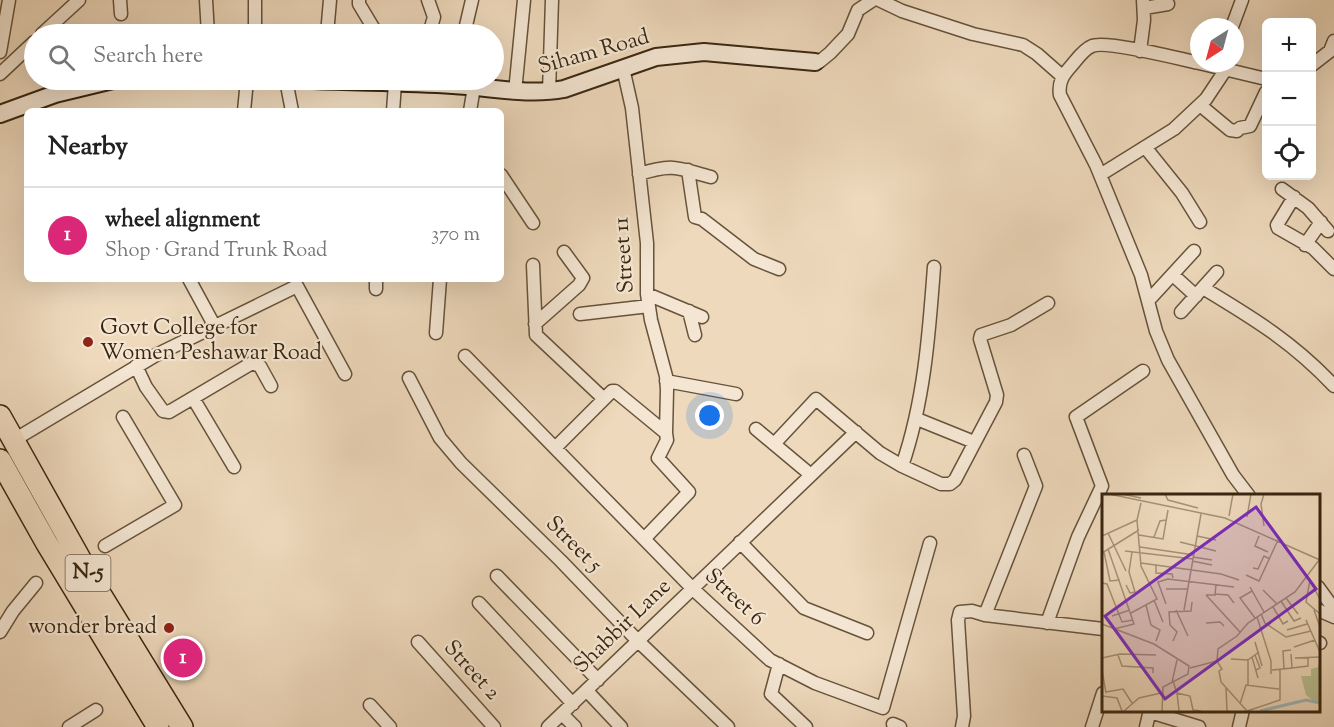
<!DOCTYPE html>
<html lang="en">
<head>
<meta charset="utf-8">
<style>
  :root { --surface:#fff; --page:#f6f6f6; --text:#222; --muted:#767676; --line:#e0e0e0; --accent:#db2777 }
  body { margin:0; font-family:"Sorts Mill Goudy",serif; background:var(--page); color:var(--text) }
  .controls { position:absolute; right:18px; top:18px; display:grid; overflow:hidden; border-radius:9px; box-shadow:0 6px 24px #0002 }
  .controls button { width:54px; height:54px; display:grid; place-items:center; padding:0; border:0; border-bottom:2px solid var(--line); background:var(--surface); color:var(--text); font:30px sans-serif }
  .compass { position:absolute; left:1190px; top:18px; width:54px; height:54px; border-radius:50%; background:var(--surface); box-shadow:0 6px 24px #0002; rotate:216deg }
  .you { position:absolute; left:710px; top:416px; width:21px; height:21px; margin:-15px; border:4px solid #fff; border-radius:50%; background:#1a73e8; box-shadow:0 0 0 9px #1a73e833 }
  .badge { display:grid; place-items:center; width:39px; height:39px; border-radius:50%; background:var(--accent); color:#fff; font-size:20px; font-weight:700 }
  .pin { position:absolute; translate:-50% -50%; border:3px solid #fff; box-shadow:0 2px 6px #0006 }
  .list { margin:0; padding:0; list-style:none }
  h2 { display:flex; justify-content:space-between; align-items:center; height:78px; margin:0; padding:0 24px; font-size:26px }
  h2 small { font-size:20px; font-weight:400; color:var(--muted) }
  .list li { display:grid; grid-template-columns:39px 1fr auto; gap:18px; align-items:center; box-sizing:border-box; height:96px; padding:0 24px; border-top:2px solid var(--line) }
  .list b { display:block; font-size:22px; white-space:nowrap }
  .list p { margin:0; font-size:20px; white-space:nowrap; color:var(--muted) }
  .list em { font-size:20px; font-style:normal; color:var(--muted) }
  .icon { flex:none; width:33px; height:33px; fill:none; stroke:currentColor; stroke-width:2; stroke-linecap:round; stroke-linejoin:round }
  .map { position:relative; flex:none; width:1334px; height:727px; overflow:hidden }
  .search { position:absolute; background:var(--surface); box-shadow:0 6px 24px #0002; left:24px; top:24px; width:480px; height:66px; display:flex; align-items:center; gap:15px; box-sizing:border-box; padding:0 21px; border-radius:33px; color:var(--muted); font-size:22px }
  .panel { position:absolute; background:var(--surface); box-shadow:0 6px 24px #0002; left:24px; top:108px; width:480px; height:174px; border-radius:9px }
  .map>svg:first-child { display:block }
</style>
</head>
<body>
<div class="map">
<svg width="1334" height="727" viewBox="0 0 1334 727">
  <rect width="100%" height="100%" fill="#eed9bc"/>
  <filter id="stains"><feTurbulence type="fractalNoise" baseFrequency=".00333" numOctaves="4"/><feColorMatrix values="0 0 0 0 .2 0 0 0 0 .09 0 0 0 0 .02 0 0 0 .5 -.17"/></filter>
  <radialGradient id="worn" r=".72"><stop offset=".6" stop-color="#630" stop-opacity="0"/><stop offset="1" stop-color="#630" stop-opacity=".3"/></radialGradient>
  <g fill="none" stroke-linecap="round" stroke-linejoin="round">
    <defs>
      <path id="street" d="M120 0 121 14
        M206 0 208 34
        M359 0V4L377 34
        M428 0 434 17 429 34
        M879 0 902 11 973 34 1023 45 1037 54 1062 76
        M1144 8 1168 4
        M1232 27 1242 0
        M42 34 79 0
        M255 34V0
        M327 34 330 0
        M464 34 472 0
        M1140 51 1144 20 1143 0
        M0 52 9 0
        M815 62H819L830 53 848 34 858 10 873 0
        M1199 63C1181 59 1105 40 1092 46 1084 49 1077 59 1072 65 1063 75 1058 82 1060 95L1096 165 1141 275 1156 331 1168 360 1233 475 1249 496
        M1199 63 1266 79
        M1312 65 1330 51 1334 41
        M0 74 34 42
        M286 80 292 111
        M515 92 524 0
        M549 92 552 0
        M1200 105 1230 130 1237 131 1240 128 1250 126 1266 92
        M244 111 247 80
        M393 111 395 83
        M470 111 474 87
        M1145 147 1182 193 1200 222
        M688 170 695 217 702 219 754 259 779 269
        M639 174C674 163 677 168 711 177
        M501 175 533 223
        M1100 175 1174 129 1206 99 1226 69
        M1282 189 1308 208 1328 231
        M1294 197 1277 225 1278 228 1313 248 1334 269
        M1305 245 1321 222
        M533 265 536 335 603 398
        M1173 275 1196 296
        M189 279 214 325
        M1203 288C1253 318 1294 343 1334 386
        M376 289V279
        M647 294 702 317
        M1148 301 1194 251
        M689 311 695 335
        M1181 312 1217 272
        M580 314 649 306
        M535 324 579 285 583 278 564 252
        M436 333 440 279
        M465 356 693 589 770 660 815 683 883 708 930 543
        M136 366 146 387 163 411 169 412 252 363 260 366 271 386
        M409 378 440 438 461 463 561 561 637 640 728 727
        M666 381 736 394
        M193 398 234 467
        M917 419 974 442
        M756 429 811 475
        M14 440 156 355 297 286 345 374
        M774 444 816 399 880 453 902 466 941 484H950L955 480 996 402 997 395 980 339 981 335 1011 325 1048 303
        M556 447 612 391H615L666 433 667 390 666 376 651 320 647 294V243L632 108 623 68
        M902 466C924 402 929 335 934 267
        M644 539 689 492 658 458 667 440 666 433
        M740 542 804 608 867 633
        M105 546 175 505 123 417
        M497 576 598 680
        M1318 587 1334 609
        M479 603 573 704
        M1318 610 1334 617
        M985 615 1036 486 1024 455
        M1047 623 1078 537 1102 486 1076 417 1143 371
        M0 632 13 611 36 583
        M418 642 494 727
        M1318 642 1320 643
        M779 664 771 694 806 727
        M587 691 621 727
        M370 705 390 727
        M1150 712 1199 727
        M563 715 575 727
        M893 724 900 727
        M69 727 96 710
        M548 727 856 432
        M962 727 964 716 958 620 960 612 972 611 985 615 1103 629
        M1092 727 1103 693
        M1146 727 1150 710
        M1239 727 1243 710"/>
      <path id="secondary" d="M313 80C360 82 407 82 453 85 491 87 527 96 564 89L656 57 704 52 815 62
        M0 114 55 94 113 80"/>
      <path id="highway" d="M0 416 94 584 182 727
        M0 460 46 542 158 727"/>
    </defs>
    <use href="#street" stroke="#66533b" stroke-width="15"/>
    <use href="#secondary" stroke="#392610" stroke-width="20"/>
    <use href="#highway" stroke="#392610" stroke-width="24"/>
    <use href="#street" stroke="#f4e6d3" stroke-width="12"/>
    <use href="#secondary" stroke="#f4e6d3" stroke-width="16"/>
    <use href="#highway" stroke="#eed9bc" stroke-width="21"/>
  </g>
  <g fill="#8f2418" stroke="#f4e6d3" stroke-width="2">
    <circle cx="88" cy="342" r="6"/>
    <circle cx="169" cy="628" r="6"/>
  </g>
  <g text-anchor="middle" dominant-baseline="central" stroke-width="4.5" stroke-linejoin="round" paint-order="stroke">
    <rect fill="#f4e6d3" stroke="#71604a" stroke-width="1.5" x="65.5" y="555" width="45" height="36" rx="4.5"/>
    <g font-size="21" font-weight="bold" fill="#392610">
      <text x="88" y="573">N-5</text>
    </g>
    <g font-size="22" fill="#392610" stroke="#f4e6d3">
      <text transform="translate(594 53) rotate(-16)">Siham Road</text>
      <text transform="translate(625 255) rotate(-94)">Street 11</text>
      <text transform="translate(573 545) rotate(45)">Street 5</text>
      <text transform="translate(734 598) rotate(43)">Street 6</text>
      <text transform="translate(623 627) rotate(-44)">Shabbir Lane</text>
      <text transform="translate(471 671) rotate(48)">Street 2</text>
    </g>
    <g font-size="22" fill="#392610" stroke="#f4e6d3" text-anchor="start">
      <text x="100" y="329">Govt College for<tspan x="100" dy="25">Women Peshawar Road</tspan></text>
      <text x="157" y="628" text-anchor="end">wonder bread</text>
    </g>
  </g>
  <g transform="translate(1102 494)">
    <rect width="218" height="218" fill="#eed9bc"/>
    <path d="M217 168V208L214 209 204 201 199 182H209V175L216 173Z" fill="#b9bf91"/>
    <path fill="none" stroke="#9fb7bb" stroke-width="3" d="M158 217 204 206 218 209"/>
    <path fill="none" stroke="#a69177" stroke-width="1.5" d="M7 0 123 24 218 66M20 0 39 4M63 0 66 6 96 14M127 22 131 0M145 23 149 0M162 32 159 10 162 0M6 39 24 77M37 41 61 45 66 16M0 42 35 26M95 42 114 46M157 42 153 52 166 58M52 43 58 27 64 26M78 48 114 57M38 53 92 61M6 55 32 130 12 135M23 57 91 65M2 58 8 87 18 86M0 59 37 36M91 63 110 66M90 67 110 71M39 69 119 80 137 86M54 71V79L70 80 71 84M151 74 156 75 162 62 168 65M144 81 157 87 176 46M205 82 208 86 204 108 218 120M208 87 218 105M0 89 5 90 20 128 31 126M24 91 28 99 33 98 27 78 30 58M148 93 162 118M64 95H86M161 96 175 110M150 97 138 104 153 124M113 100 126 101 132 109M104 101 138 138M104 101H113L114 90M184 104 196 120M52 106 61 128M179 107 192 127 199 124M64 110 56 88 66 85 132 93M44 111 49 131 58 136 54 147M171 113 181 130 186 127M74 116 86 142M82 116 99 20M212 116 218 133M29 119 55 105 39 72 35 26 39 9M159 120 163 129 184 143 209 137M10 122 28 116M155 123 169 167V180M204 126 218 158M104 129 118 128 122 132M0 130 52 150 87 172 86 180 61 193 60 217M185 136 205 130M71 147 75 138 68 131 67 118 89 117 90 108M153 148 160 172M192 153 213 146M16 161 20 172 51 174V179M153 161 158 174 154 176M150 163 156 184M0 164 18 160 54 161M193 164 218 163M129 165 146 166 157 158M146 165V191M115 167 120 175 117 177 119 188 145 217M88 174 115 167 116 155 135 142 146 129 193 98 217 66M190 174 206 172V164M182 175 181 157 189 156M0 176 4 199M170 176 190 174 189 160M71 187 75 199 88 202 91 216 99 217M70 188 75 166M124 194 125 217M4 198 21 195 30 209M75 199 77 217M0 202 15 204 20 217M138 210 144 191 177 195M22 217 37 204 59 199M145 217 178 206V176"/>
    <path fill="#7b2cbf" fill-opacity="0.15" stroke="#7b2cbf" stroke-width="3" d="M154 13 214 95 63 205 3 122Z"/>
    <rect width="218" height="218" fill="none" stroke="#392610" stroke-width="3"/>
  </g>
  <rect width="100%" height="100%" filter="url(#stains)"/>
  <rect width="100%" height="100%" fill="url(#worn)"/>
</svg>
<div class="controls">
<button>+</button>
<button>−</button>
<button><svg class="icon" aria-label="locate" viewBox="0 0 24 24"><circle cx="12" cy="12" r="6"/><path d="M12 2v4M12 18v4M2 12h4M18 12h4"/></svg></button>
</div>
<svg class="compass" viewBox="-18 -18 36 36"><path d="M0-13l5 13h-10z" fill="#e53935"/><path d="M0 13l5-13h-10z" fill="#767676"/></svg>
<div class="you"></div>
<div class="pin badge" style="left:183px;top:658px">1</div>
<div class="search"><svg class="icon" aria-label="search" viewBox="0 0 24 24"><circle cx="10" cy="10" r="6"/><path d="M15 15l6 6"/></svg>Search here</div>
<section class="panel">
<h2>Nearby<small></small></h2>
<ul class="list">
<li><span class="badge">1</span><div><b>wheel alignment</b><p>Shop · Grand Trunk Road</p></div><em>370 m</em></li>
</ul>
</section>
</div>
</body>
</html>
